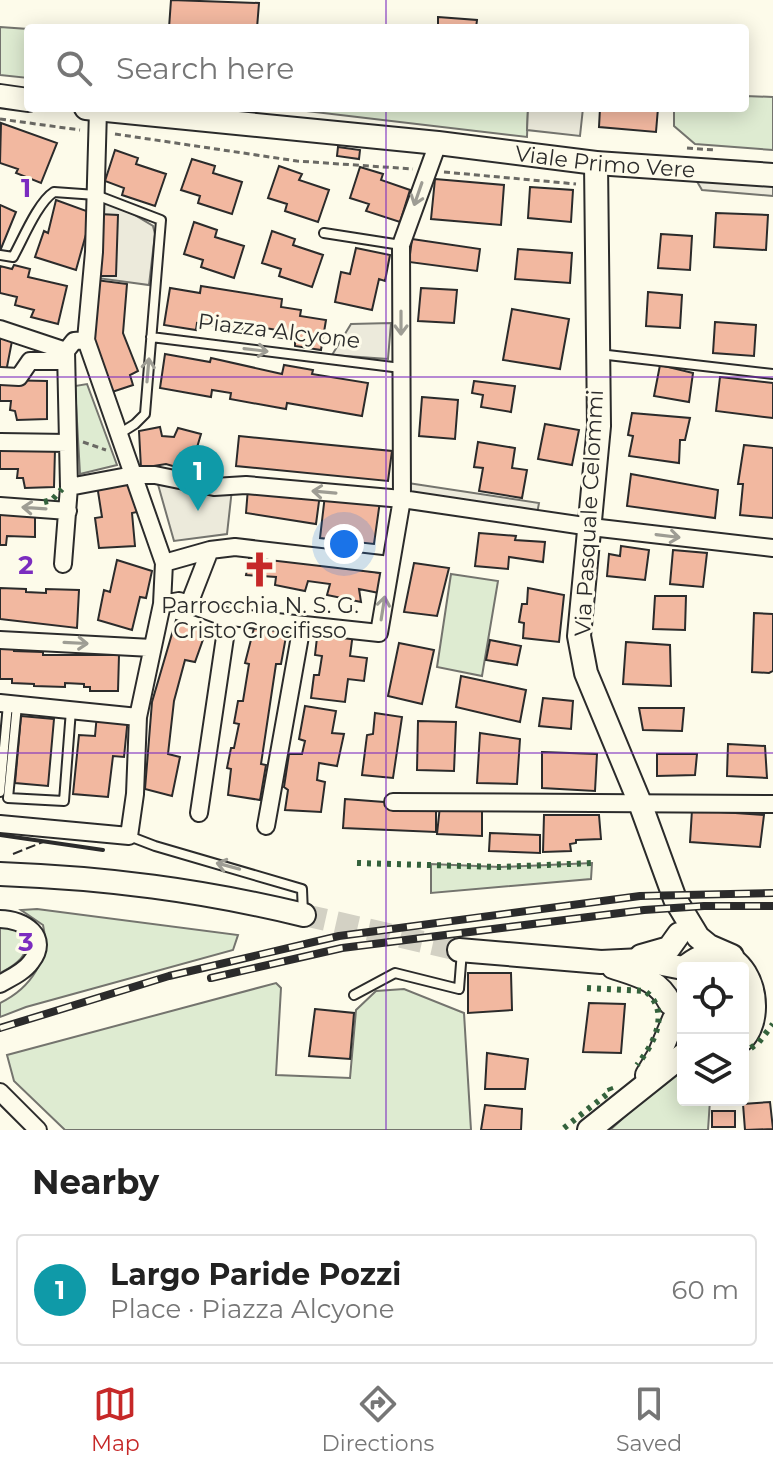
<!DOCTYPE html>
<html lang="en">
<head>
<meta charset="utf-8">
<style>
  :root { --surface:#fff; --page:#f6f6f6; --text:#222; --muted:#767676; --line:#e0e0e0; --accent:#c62828 }
  body { margin:0; font-family:Montserrat,sans-serif; background:var(--page); color:var(--text) }
  .controls { position:absolute; right:24px; bottom:24px; display:grid; overflow:hidden; border-radius:8px; box-shadow:0 4px 20px #0003 }
  .controls button { width:72px; height:72px; display:grid; place-items:center; padding:0; border:0; border-bottom:2px solid var(--line); background:var(--surface); color:var(--text); font:40px sans-serif }
  .you { position:absolute; left:344px; top:544px; width:28px; height:28px; margin:-20px; border:6px solid #fff; border-radius:50%; background:#1a73e8; box-shadow:0 0 0 12px #1a73e833 }
  .badge { display:grid; place-items:center; width:52px; height:52px; border-radius:50%; background:var(--accent); color:#fff; font-size:26px; font-weight:700 }
  .pin { position:absolute; translate:-50% -66px; filter:drop-shadow(0 2px 4px #0008) }
  .pin::after { content:''; position:absolute; top:42px; width:28px; height:24px; background:inherit; clip-path:polygon(0 0,100% 0,50% 100%) }
  .list { margin:0; padding:0; list-style:none }
  h2 { display:flex; justify-content:space-between; align-items:center; height:104px; margin:0; padding:0 32px; font-size:34px }
  h2 small { font-size:26px; font-weight:400; color:var(--muted) }
  .list li { display:grid; grid-template-columns:52px 1fr auto; gap:24px; align-items:center; box-sizing:border-box; height:112px; margin:0 16px 16px; padding:0 16px; border:2px solid var(--line); border-radius:8px }
  .list b { display:block; font-size:30px; white-space:nowrap }
  .list p { margin:0; font-size:26px; white-space:nowrap; color:var(--muted) }
  .list em { font-size:26px; font-style:normal; color:var(--muted) }
  .icon { flex:none; width:44px; height:44px; fill:none; stroke:currentColor; stroke-width:2; stroke-linecap:round; stroke-linejoin:round }
  .map { position:relative; flex:none; width:773px; height:1130px; overflow:hidden }
  .search { position:absolute; background:var(--surface); box-shadow:0 4px 20px #0003; left:24px; right:24px; top:24px; height:88px; display:flex; align-items:center; gap:20px; box-sizing:border-box; padding:0 28px; border-radius:8px; color:var(--muted); font-size:30px }
  .sheet { height:232px; background:var(--surface) }
  nav { display:flex; justify-content:space-around; align-items:center; box-sizing:border-box; height:112px; border-top:2px solid var(--line); background:var(--surface); font-size:22px; color:var(--muted) }
  nav a { display:grid; justify-items:center; gap:4px }
  nav .on { color:var(--accent) }
  .map>svg:first-child { display:block }
</style>
</head>
<body>
<div class="map">
<svg width="773" height="1130" viewBox="0 0 773 1130">
  <rect width="100%" height="100%" fill="#fdfbea"/>
  <path fill="#deebd1" stroke="#74746e" stroke-width="2" d="M0 27 28 29V78L0 75Z
    M745 96 773 97V150L695 144 674 126V108H745Z
    M281 108H528L527 137Z
    M87 384 117 465 80 474 75 386Z
    M451 574 498 581 482 676 437 667Z
    M592 863 591 879 431 893V864L500 867Z
    M37 909 238 935 233 950 26 1007 0 1017V1003C31 988 51 958 43 925L21 910Z
    M9 926 25 936C31 955 16 965 0 973V927Z
    M276 983 281 988 276 1075 350 1078 356 1010 376 991 404 989 464 1013 471 1130H65L14 1081 7 1055Z
    M683 1064V1100H710L708 1130H610Z"/>
  <path fill="#eceadb" stroke="#74746e" stroke-width="2" d="M528 108H583L580 136 527 130Z
    M692 173 773 180V196L702 190Z
    M102 201 133 214 153 226 155 234 149 285 97 278Z
    M391 323 388 359 332 355 351 324Z
    M157 481 232 489 227 534 174 541Z
    M408 483 539 503 537 514 406 495Z"/>
  <path fill="#f2b8a0" stroke="#2b2b2b" stroke-width="2" d="M171 0 259 3 257 28H169Z
    M438 17 477 20 476 28H438Z
    M600 108H658L656 132 599 127Z
    M1 123 57 143 41 183 16 173 18 169 0 163Z
    M338 147 360 150 359 159 337 156Z
    M115 150 138 158 136 164 166 174 155 206 122 195 124 188 105 181Z
    M192 159 215 166 213 173 242 182 232 214 198 203 200 196 181 190Z
    M279 166 302 174 299 180 329 190 318 222 285 211 287 204 268 198Z
    M360 167 383 174 381 180 410 190 400 222 366 211 369 204 350 198Z
    M435 179 504 185 501 225 431 219Z
    M530 187 573 190 571 222 528 218Z
    M56 200 92 213 76 270 35 257 44 231 48 233Z
    M0 205 16 212 0 251Z
    M716 213 768 215 766 250 714 247Z
    M99 214 118 215 116 276H97Z
    M194 222 217 230 215 237 244 246 234 278 201 267 203 260 184 254Z
    M272 231 295 239 293 245 323 255 312 287 279 276 281 269 262 263Z
    M661 234 692 236 690 270 658 268Z
    M412 239 480 249 477 271 409 262Z
    M356 248 390 255 385 281 379 279 372 310 335 302 341 272 350 274Z
    M518 249 572 253 570 283 515 279Z
    M14 265 30 269 28 277 67 286 58 324 31 317 34 310 15 305 17 297 0 293V266L12 269Z
    M96 280 127 284 123 333 138 371 130 375 133 385 112 392 92 335Z
    M201 286 282 299 281 307 301 310 300 316 326 320 321 350 295 346V340L275 337 277 330 243 324 242 330 197 323 196 330 164 325 170 288 200 293Z
    M421 288 457 290 454 323 418 321Z
    M648 292 682 295 680 328 646 326Z
    M512 309 569 319 560 369 503 360Z
    M715 322 756 325 754 356 713 353Z
    M0 338 12 341 6 372 0 371Z
    M165 354 210 362 211 358 282 374 284 365 313 370 312 374 368 383 362 416 287 403 286 409 230 399 231 393 212 390 211 397 160 388Z
    M660 365 693 373 689 402 654 396Z
    M720 377 773 383V418L716 411Z
    M0 380 47 381V419L17 420 15 411 10 410 11 401H0Z
    M474 381 515 386 511 412 481 407 483 395 472 393Z
    M422 397 458 400 455 439 419 436Z
    M632 413 690 418 685 440H680L679 463 629 456 633 436 628 435Z
    M545 424 579 430 572 465 538 459Z
    M160 427 162 436 174 437 178 428 201 434 190 471 166 464 141 468 139 431Z
    M239 436 392 451 388 481 236 466Z
    M478 442 515 448 512 468 527 470 522 498 479 491 483 468 474 467Z
    M744 445 773 448V518L740 515 743 484H738Z
    M0 447 55 449 54 487 25 488 23 478H17L18 469H0Z
    M631 474 718 490 715 518 627 506Z
    M135 484 137 512 132 513 135 546 99 548 95 518 102 517 97 485Z
    M248 488 320 494 316 524 246 513Z
    M325 495 380 501 374 544 320 538Z
    M0 512 35 515V537L7 536 6 545H0Z
    M479 533 516 536 515 540 545 542 543 562 509 557 508 569 475 566Z
    M621 546 649 550 645 580 607 576 609 554 620 556Z
    M673 550 707 553 703 587 670 584Z
    M250 553 381 573 379 593 359 589 361 602 327 595 330 584 308 581 305 591 275 585 276 577 246 575Z
    M117 560 152 571 146 598 140 597 132 630 98 620 104 590 110 592Z
    M414 563 449 568 437 616 404 612Z
    M0 588 26 589V592L46 593V589L79 590 77 628 0 619Z
    M528 588 564 595 559 642 523 638 524 623 519 622 522 604H527Z
    M655 596H686L685 630 653 629Z
    M754 613 773 614V671L769 673 752 672Z
    M176 620 206 631 195 662 185 660 174 701 168 754 180 757 172 796 145 789 152 702Z
    M254 628 287 631 281 664H276L261 764 266 765 260 800 228 795 231 769 227 768 231 748H234L239 724 234 723 238 701H243L249 664 245 663Z
    M318 629 353 633 350 656 367 658 364 681 348 679 345 702 311 698 314 675H319L322 656 315 655Z
    M490 640 521 646 517 665 486 660Z
    M626 642 670 645 671 686 623 684Z
    M399 643 434 650 422 704 388 696Z
    M0 647 14 648V651L43 652V655H119L118 691H90V687H84V684L65 683V687L34 686V684L12 683V679H0Z
    M461 676 526 690 520 722 456 707Z
    M543 698 573 701 571 729 539 726Z
    M305 706 336 711 332 733 344 734 337 766 319 763 317 780 325 782 321 812 285 810 288 790 284 787 289 754H302L305 741 299 739Z
    M639 708H684L682 731 643 730Z
    M375 713 402 717 393 778 362 775 367 735 373 734Z
    M97 714 128 717 124 757 113 756 108 797 73 794 79 735 95 736Z
    M21 716 54 719 48 786 15 783Z
    M418 721 456 722 454 771 417 770Z
    M480 733 520 739 517 784 477 783Z
    M728 744 765 746 767 778 727 776Z
    M542 752 597 754 595 791 542 788Z
    M657 754H697L695 775 657 776Z
    M345 799 436 806V832L343 828Z
    M440 806 482 807V836L437 834Z
    M692 810 764 815 760 847 690 842Z
    M544 815H599L601 839 576 840V843L570 844 571 851 543 852Z
    M490 833 540 835V853L489 851Z
    M468 973H511L512 1010 468 1013Z
    M589 1003 625 1004 621 1053 583 1052Z
    M315 1009 354 1013 350 1059 309 1056Z
    M487 1053 528 1059 525 1089H485Z
    M770 1102 773 1129 745 1130 743 1104Z
    M485 1105 522 1109 521 1130H481Z
    M712 1111H735V1127H712Z"/>
  <g fill="none" stroke-linecap="round" stroke-linejoin="round">
    <path stroke="#d3d1c4" stroke-width="22" stroke-dasharray="22 11" stroke-linecap="butt" d="M304 915 459 950"/>
    <defs>
      <path id="lane" d="M324 233 401 245
        M0 255 13 257C23 239 38 202 54 192L96 195 161 220 145 414 135 424 119 434
        M151 337 401 368
        M599 354 773 374
        M17 705 8 798 64 801 71 710
        M0 792 8 704
        M129 836 155 846 302 889 303 914
        M354 995 395 973 459 989 462 951"/>
      <path id="street" d="M0 329 66 351
        M0 376 19 377 30 361H66
        M0 442 68 443
        M69 487 133 475H155L214 487 246 485 402 499 591 527 773 548
        M0 506 68 511
        M210 550 235 547 390 565
        M63 564 69 487 66 351 74 341 86 340
        M162 604 179 601 189 604 210 550 164 563
        M189 604 221 616 379 633 402 499 401 245 438 143
        M0 640 152 648
        M0 703 138 717
        M393 802 773 804
        M199 813 228 617
        M0 824 129 836 135 794 138 717 162 604 164 563 86 340 94 252 98 110
        M266 826 302 625
        M0 919C24 919 51 937 31 962 24 972 10 978 0 984
        M0 1092 38 1130"/>
      <g id="secondary">
        <path d="M0 96 28 100"/>
        <path id="s1" d="M86 108 438 143 596 163 773 175"/>
        <path d="M596 163 599 426 579 636 586 673 640 803 675 899 698 937 709 946 732 956"/>
        <path d="M0 874C106 878 201 890 304 915"/>
        <path d="M459 950 601 962 642 960 683 968"/>
        <path d="M641 956 669 948 679 934"/>
        <path d="M613 967C637 975 658 979 670 1003"/>
        <path d="M684 968C738 922 773 1004 743 1039"/>
        <path d="M647 1075 659 1055 674 1019"/>
        <path d="M589 1130 683 1055"/>
      </g>
    </defs>
    <use href="#lane" stroke="#2b2b2b" stroke-width="12"/>
    <use href="#street" stroke="#2b2b2b" stroke-width="20"/>
    <use href="#secondary" stroke="#2b2b2b" stroke-width="26"/>
    <path stroke="#6a6964" stroke-width="3" stroke-dasharray="6 4" stroke-linecap="butt" d="M0 119 80 130
      M115 134 297 161 413 169
      M687 148 715 150
      M444 172 576 184
      M83 442 106 450"/>
    <use href="#lane" stroke="#fdfbea" stroke-width="8"/>
    <use href="#street" stroke="#fdfbea" stroke-width="16"/>
    <use href="#secondary" stroke="#fdfbea" stroke-width="22"/>
    <defs>
      <path id="rail" d="M211 978 342 948 644 910 704 906H773
        M0 1028 169 976 339 936 640 896 773 893"/>
    </defs>
    <use href="#rail" stroke="#2b2b2b" stroke-width="8"/>
    <use href="#rail" stroke="#fdfbea" stroke-width="5" stroke-dasharray="15" stroke-linecap="butt"/>
    <path stroke="#34623c" stroke-width="6" stroke-dasharray="4 6" stroke-linecap="butt" d="M44 502 52 500 62 489
      M357 863 500 867 592 863
      M587 988 645 991C672 1012 653 1045 637 1065
      M743 1054 759 1042 773 1024
      M564 1128 611 1091 608 1083"/>
    <path stroke="#2b2b2b" stroke-width="2" stroke-dasharray="10 4" stroke-linecap="butt" d="M13 854 43 842"/>
    <path stroke="#2b2b2b" stroke-width="4" d="M0 835 103 850"/>
  </g>
  <defs><path id="oneway-shaft" d="M-6 0H5M1.5-3L5.5 0L1.5 3" fill="none" stroke-width="1.6" stroke-linecap="round" stroke-linejoin="round" transform="scale(2)"/></defs>
  <g stroke="#9e9d94">
    <use href="#oneway-shaft" transform="translate(418 194) rotate(109)"/>
    <use href="#oneway-shaft" transform="translate(401 323) rotate(90)"/>
    <use href="#oneway-shaft" transform="translate(256 350) rotate(7)"/>
    <use href="#oneway-shaft" transform="translate(148 370) rotate(-85)"/>
    <use href="#oneway-shaft" transform="translate(324 492) rotate(-175)"/>
    <use href="#oneway-shaft" transform="translate(34 508) rotate(-176)"/>
    <use href="#oneway-shaft" transform="translate(668 536) rotate(7)"/>
    <use href="#oneway-shaft" transform="translate(383 608) rotate(-81)"/>
    <use href="#oneway-shaft" transform="translate(76 643) rotate(3)"/>
    <use href="#oneway-shaft" transform="translate(228 866) rotate(-165)"/>
  </g>
  <path fill="none" stroke="#7b2cbf" stroke-width="2" stroke-opacity="0.55" d="M386 0V28M386 108V1130M0 377H773M0 753H773"/>
  <defs>
    <symbol id="church-bare" viewBox="-9 -9 18 18"><path d="M-1.2-6h2.4v3.5h3.3v2.4h-3.3V6h-2.4V-.1h-3.3v-2.4h3.3Z" fill="#c62828" stroke="#fdfbea" stroke-width="2.5" paint-order="stroke"/></symbol>
  </defs>
  <g fill-rule="evenodd">
    <use href="#church-bare" x="234" y="544" width="51" height="51"/>
  </g>
  <g text-anchor="middle" dominant-baseline="central" stroke-width="6" stroke-linejoin="round" paint-order="stroke">
    <g font-size="22" fill="#2b2b2b" stroke="#fdfbea">
      <text stroke="none"><textPath href="#s1" startOffset="522">Viale Primo Vere</textPath></text>
      <text transform="translate(279 331) rotate(7)">Piazza Alcyone</text>
      <text transform="translate(589 513) rotate(-87)">Via Pasquale Celommi</text>
    </g>
    <g font-size="22" fill="#2b2b2b" stroke="#fdfbea">
      <text x="260" y="605">Parrocchia N. S. G.<tspan x="260" dy="25">Cristo Crocifisso</tspan></text>
    </g>
  </g>
  <g font-size="26" text-anchor="middle" font-weight="bold" fill="#7b2cbf" stroke="#fdfbea" stroke-width="6" stroke-linejoin="round" paint-order="stroke">
    <text x="26" y="197">1</text>
    <text x="26" y="574">2</text>
    <text x="26" y="951">3</text>
  </g>
</svg>
<div class="controls">
<button><svg class="icon" aria-label="locate" viewBox="0 0 24 24"><circle cx="12" cy="12" r="6"/><path d="M12 2v4M12 18v4M2 12h4M18 12h4"/></svg></button>
<button><svg class="icon" aria-label="layers" viewBox="0 0 24 24"><path d="M12 4l9 5-9 5-9-5zM3 14l9 5 9-5"/></svg></button>
</div>
<div class="you"></div>
<div class="pin badge" style="left:198px;top:511px;background:#0f9aa8">1</div>
<div class="search"><svg class="icon" aria-label="search" viewBox="0 0 24 24"><circle cx="10" cy="10" r="6"/><path d="M15 15l6 6"/></svg>Search here</div>
</div>
<section class="sheet">
<h2>Nearby<small></small></h2>
<ul class="list">
<li><span class="badge" style="background:#0f9aa8">1</span><div><b>Largo Paride Pozzi</b><p>Place · Piazza Alcyone</p></div><em>60 m</em></li>
</ul>
</section>
<nav>
<a class="on"><svg class="icon" aria-label="map" viewBox="0 0 24 24"><path d="M3 6l6-2 6 2 6-2v14l-6 2-6-2-6 2zM9 4v14M15 6v14"/></svg>Map</a>
<a><svg class="icon" aria-label="directions" viewBox="0 0 24 24"><path d="M12 3l9 9-9 9-9-9zM9 14v-3h6M13 9l2 2-2 2"/></svg>Directions</a>
<a><svg class="icon" aria-label="saved" viewBox="0 0 24 24"><path d="M7 4h10v16l-5-4-5 4z"/></svg>Saved</a>
</nav>
</body>
</html>
